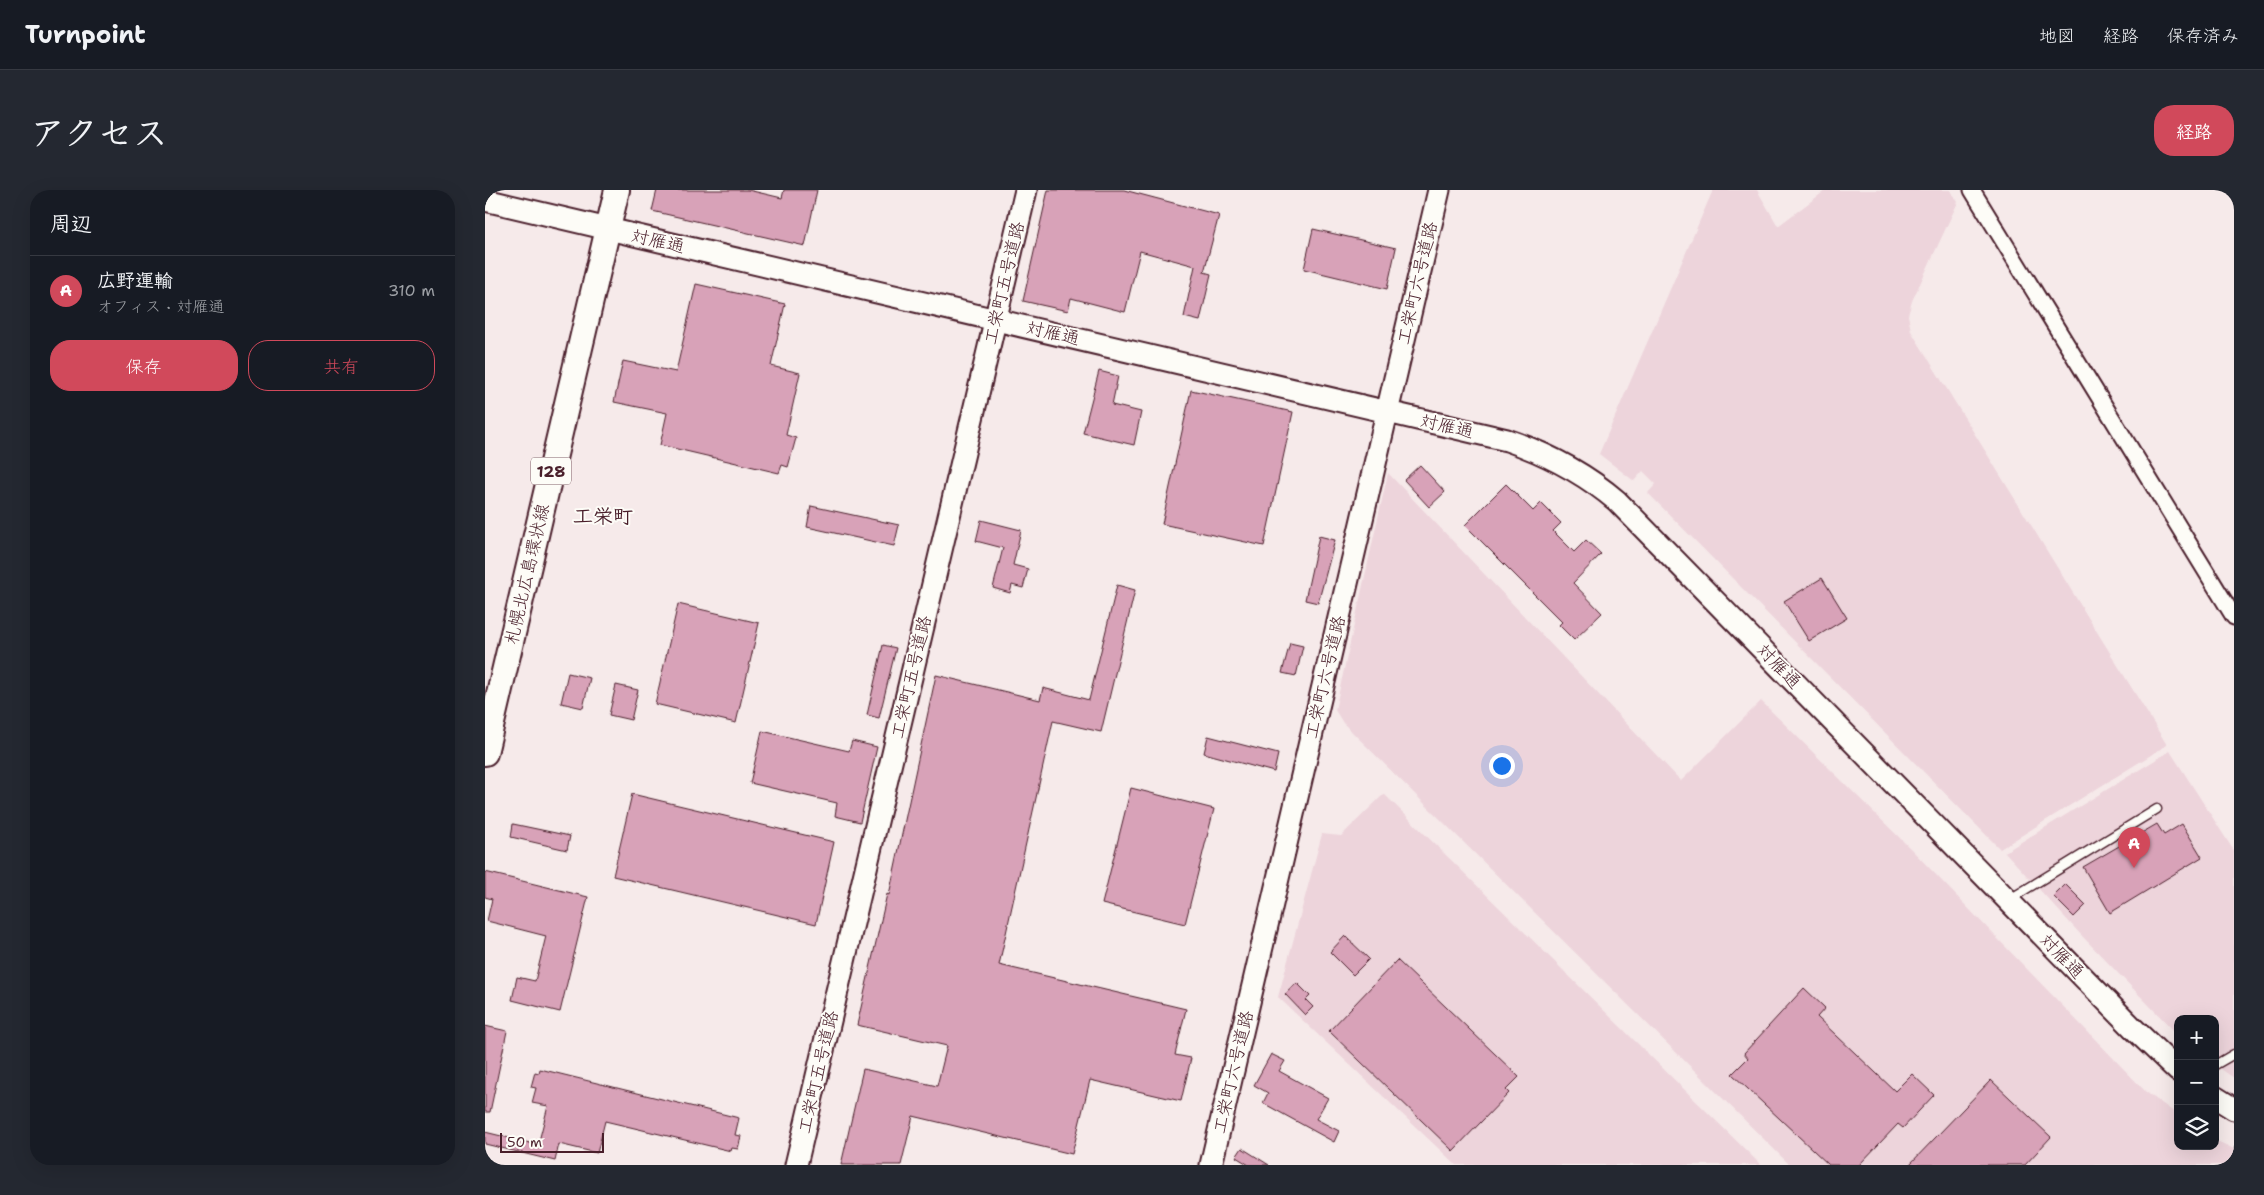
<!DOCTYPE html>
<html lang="ja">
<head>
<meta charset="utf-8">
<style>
  :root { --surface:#171b24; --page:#242831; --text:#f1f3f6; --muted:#9ea1a6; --line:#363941; --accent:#d1495b }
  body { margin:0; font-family:"Shantell Sans","Klee One",sans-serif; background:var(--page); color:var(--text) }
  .controls { position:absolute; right:15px; bottom:15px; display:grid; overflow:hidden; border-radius:10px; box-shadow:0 5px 20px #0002 }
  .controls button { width:45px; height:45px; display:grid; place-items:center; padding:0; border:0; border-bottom:1px solid var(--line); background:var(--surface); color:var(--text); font:25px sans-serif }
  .scale { position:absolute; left:15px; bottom:12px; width:104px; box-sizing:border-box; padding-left:5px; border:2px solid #4a1f2b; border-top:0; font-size:14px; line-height:18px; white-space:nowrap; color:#4a1f2b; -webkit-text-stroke:4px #fdfcf7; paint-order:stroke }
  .you { position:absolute; left:1016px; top:575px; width:18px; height:18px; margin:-12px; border:4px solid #fff; border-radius:50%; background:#1a73e8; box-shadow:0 0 0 8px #1a73e833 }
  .badge { display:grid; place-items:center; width:32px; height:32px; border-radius:50%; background:var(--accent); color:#fff; font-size:16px; font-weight:700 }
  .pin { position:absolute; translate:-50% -41px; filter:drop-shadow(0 1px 2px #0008) }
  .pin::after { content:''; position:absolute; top:26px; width:18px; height:15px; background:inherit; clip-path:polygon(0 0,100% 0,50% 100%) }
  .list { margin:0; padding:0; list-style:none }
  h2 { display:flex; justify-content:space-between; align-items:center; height:65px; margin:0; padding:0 20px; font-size:21px }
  h2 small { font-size:16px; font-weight:400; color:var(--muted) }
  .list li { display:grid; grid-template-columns:32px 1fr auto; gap:15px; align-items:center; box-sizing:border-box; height:70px; padding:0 20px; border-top:1px solid var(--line) }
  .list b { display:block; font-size:19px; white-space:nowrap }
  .list p { margin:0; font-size:16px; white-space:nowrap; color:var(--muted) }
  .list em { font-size:16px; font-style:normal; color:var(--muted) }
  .actions { display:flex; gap:10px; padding:15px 20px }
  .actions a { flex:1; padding:11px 0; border:1px solid var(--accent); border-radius:20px; text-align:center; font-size:18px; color:var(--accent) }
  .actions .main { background:var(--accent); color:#fff }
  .icon { flex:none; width:28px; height:28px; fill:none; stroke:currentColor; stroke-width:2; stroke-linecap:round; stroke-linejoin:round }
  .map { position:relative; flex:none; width:1749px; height:975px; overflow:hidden; border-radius:20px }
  header { display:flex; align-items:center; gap:30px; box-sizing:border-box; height:70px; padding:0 25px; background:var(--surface); border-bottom:1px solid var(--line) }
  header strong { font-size:24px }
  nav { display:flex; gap:28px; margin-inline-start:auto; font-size:18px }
  .intro { display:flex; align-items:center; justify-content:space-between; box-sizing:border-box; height:120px; padding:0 30px }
  h1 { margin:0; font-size:35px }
  .button { padding:12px 22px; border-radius:20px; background:var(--accent); color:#fff; font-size:18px; font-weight:700 }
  main { display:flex; gap:30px; padding:0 30px }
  aside { flex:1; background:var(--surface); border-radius:20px; box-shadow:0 5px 20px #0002 }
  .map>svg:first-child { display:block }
</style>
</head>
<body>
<header>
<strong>Turnpoint</strong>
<nav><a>地図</a><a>経路</a><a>保存済み</a></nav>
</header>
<div class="intro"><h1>アクセス</h1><a class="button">経路</a></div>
<main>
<aside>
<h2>周辺<small></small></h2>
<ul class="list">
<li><span class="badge">A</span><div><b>広野運輸</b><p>オフィス · 対雁通</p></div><em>310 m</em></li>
</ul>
<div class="actions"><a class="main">保存</a><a>共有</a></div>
</aside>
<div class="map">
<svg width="1749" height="975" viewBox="0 0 1749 975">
  <rect width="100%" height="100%" fill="#f6eaea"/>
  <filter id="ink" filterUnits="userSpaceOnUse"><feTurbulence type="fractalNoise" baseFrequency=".02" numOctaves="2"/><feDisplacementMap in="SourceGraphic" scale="10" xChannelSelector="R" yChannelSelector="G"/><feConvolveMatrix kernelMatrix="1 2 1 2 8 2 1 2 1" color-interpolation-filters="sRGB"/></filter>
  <g filter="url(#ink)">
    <path fill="#edd4db" d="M1228 0H1272L1293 36 1341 0H1465L1473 12 1427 111 1423 125 1426 141 1682 555 1515 659 1163 303 1171 294 1158 281 1149 291 1114 264Z
      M903 283 1196 591 1276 511 1426 659 1661 902 1693 925V956H1730V950L1749 959V975H1305L858 533 850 520Z
      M1685 561 1749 661V888L1730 875V829H1693V845L1598 747 1520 662Z
      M899 604 1276 975H971L793 807 837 644 856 646Z"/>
    <path fill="#d8a2b8" stroke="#4a1f2b" d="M172 0H263L297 8 299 0H332L320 56 167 21Z
      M563 0H639L734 25 719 82 726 84 715 131 699 127 710 76 655 61 640 122 586 108 583 121 538 111Z
      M828 39 911 58 902 99 819 79Z
      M211 94 300 114 286 176 315 183 301 245 311 248 303 277 297 275 294 283 175 255 182 223 129 212 138 171 191 182Z
      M614 181 633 186 627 215 656 222 649 255 598 243Z
      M706 200 808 222 779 356 677 334Z
      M935 275 960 302 944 317 919 290Z
      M1021 294 1048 321 1056 313 1076 333 1068 341 1089 362 1101 350 1116 364 1088 393 1117 423 1089 450 1074 435 1077 432 980 335Z
      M326 316 414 335 409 356 322 337Z
      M496 330 536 340 528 375 543 379 538 398 527 395 525 403 508 398 518 358 491 351Z
      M834 346 850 350 833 413 820 410Z
      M1337 388 1362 428 1324 451 1299 411Z
      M632 395 650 400 616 542 568 531 514 775 701 819 690 865 706 868 696 911 605 890 587 964 428 926 416 975H356L378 879 452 896 462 856 372 835 402 704 404 705 451 485 555 510 558 498 604 510Z
      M193 414 274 433 251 533 170 514Z
      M805 453 818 456 811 486 797 483Z
      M398 455 411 458 394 528 382 525Z
      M83 483 105 488 98 518 76 513Z
      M131 495 153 500 146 530 124 525Z
      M277 541 364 561 367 551 392 557 375 632 350 626 352 613 265 593Z
      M723 546 793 564 789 582 719 563Z
      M646 598 729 619 700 734 617 714Z
      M147 604 349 652 331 734 128 686Z
      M28 634 85 646 82 660 26 647Z
      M1672 634 1679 645 1697 634 1717 667 1625 723 1598 677Z
      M0 682 103 707 75 822 27 810 32 787 50 791 61 746 2 731 7 709 0 707Z
      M1580 694 1601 715 1589 727 1568 706Z
      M860 746 884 769 868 785 845 762Z
      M912 770 1034 887 1021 900 1024 903 968 961 844 841Z
      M812 793 825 806 821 810 828 817 820 825 800 804Z
      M1319 798 1340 818 1332 827 1410 901 1427 884 1449 905 1418 938 1413 934 1374 975H1344L1247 884 1263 868 1259 863Z
      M0 836 22 841 5 922H0Z
      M786 864 800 871 794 881 843 908 831 929 854 941 849 952 778 913 783 903 769 895Z
      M55 879 254 928 250 945 256 946 253 959 247 958 246 961 120 931 112 963 74 954 70 971 0 954V942L53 955 63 916 47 913 51 898 46 897 50 882 54 883Z
      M1506 890 1566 947 1540 975H1424Z
      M757 958 784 975H764L751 967Z"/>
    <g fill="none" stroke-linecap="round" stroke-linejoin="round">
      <defs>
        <path id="lane" d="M1525 709 1672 619
          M1730 875 1749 864"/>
        <path id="street" d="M1487 0 1749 427"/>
        <path id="secondary" d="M0 10 1022 250C1063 264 1099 283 1132 311L1648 838 1693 881
          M1730 907 1749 919
          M311 975 541 0
          M726 975 954 0"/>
        <path id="primary" d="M0 563 132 0"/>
      </defs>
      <use href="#lane" stroke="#4a1f2b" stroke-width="11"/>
      <use href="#street" stroke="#4a1f2b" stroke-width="19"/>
      <use href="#secondary" stroke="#4a1f2b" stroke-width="25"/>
      <use href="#primary" stroke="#4a1f2b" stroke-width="28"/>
      <use href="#lane" stroke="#fdfcf7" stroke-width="8"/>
      <use href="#street" stroke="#fdfcf7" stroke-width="15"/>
      <use href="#secondary" stroke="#fdfcf7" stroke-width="21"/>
      <use href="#primary" stroke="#fdfcf7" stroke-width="24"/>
    </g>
  </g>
  <g text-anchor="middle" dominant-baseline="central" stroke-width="4" stroke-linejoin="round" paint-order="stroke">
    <rect fill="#fdfcf7" stroke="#806168" stroke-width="1" x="46" y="267.5" width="40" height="27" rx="4"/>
    <g font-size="16" font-weight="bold" fill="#4a1f2b">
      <text x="66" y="281">128</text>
    </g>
    <g font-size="18" fill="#4a1f2b" stroke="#fdfcf7">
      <text transform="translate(173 51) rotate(13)">対雁通</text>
      <text transform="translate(519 93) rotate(-77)">工栄町五号道路</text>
      <text transform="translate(932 93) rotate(-77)">工栄町六号道路</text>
      <text transform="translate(568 143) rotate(13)">対雁通</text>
      <text transform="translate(962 236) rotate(13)">対雁通</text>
      <text transform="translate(42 384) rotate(-77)">札幌北広島環状線</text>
      <text transform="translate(1294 476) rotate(46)">対雁通</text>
      <text transform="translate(426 487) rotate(-77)">工栄町五号道路</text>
      <text transform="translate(840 487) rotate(-77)">工栄町六号道路</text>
      <text transform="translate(1577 766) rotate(46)">対雁通</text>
      <text transform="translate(333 882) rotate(-77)">工栄町五号道路</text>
      <text transform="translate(748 882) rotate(-77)">工栄町六号道路</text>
    </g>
    <g font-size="20" font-weight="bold" fill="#4a1f2b" stroke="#fdfcf7">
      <text x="118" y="326">工栄町</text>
    </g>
  </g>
</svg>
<div class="controls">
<button>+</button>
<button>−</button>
<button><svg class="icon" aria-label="layers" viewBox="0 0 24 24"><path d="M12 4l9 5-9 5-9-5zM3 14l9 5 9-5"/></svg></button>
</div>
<div class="scale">50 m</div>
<div class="you"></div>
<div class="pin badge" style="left:1649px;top:678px">A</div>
</div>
</main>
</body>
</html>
